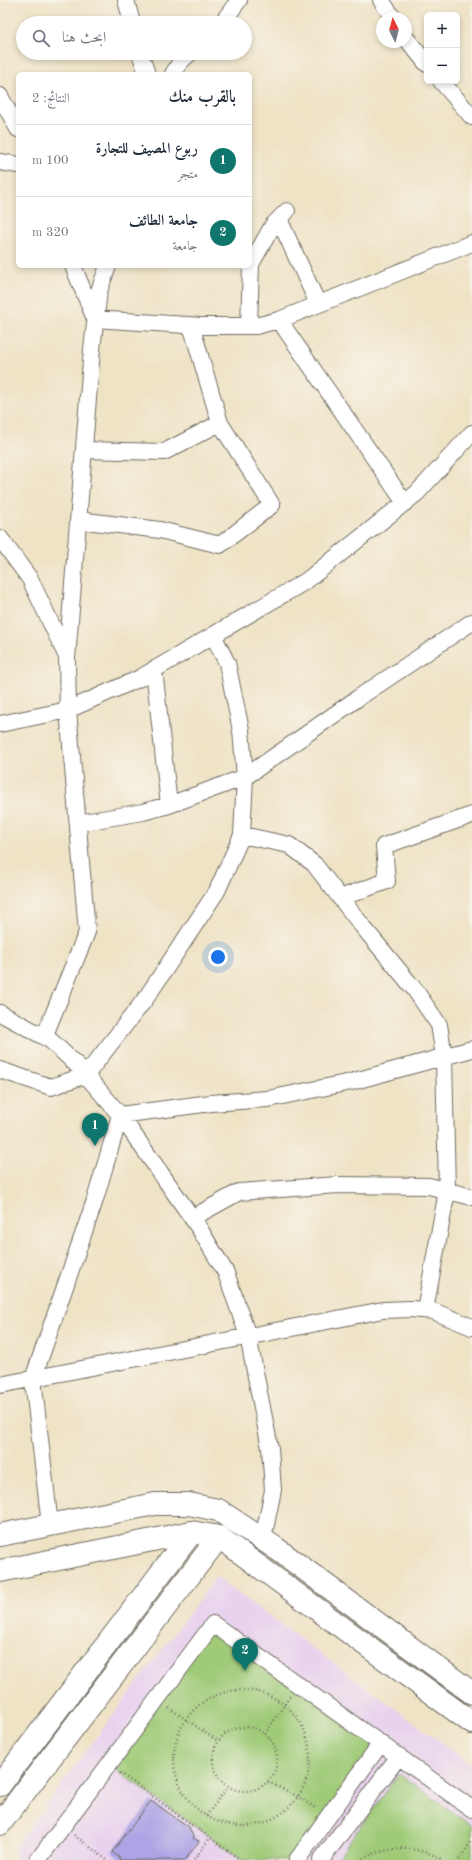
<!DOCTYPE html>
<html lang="ar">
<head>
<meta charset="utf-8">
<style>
  :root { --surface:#fff; --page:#f2f2f3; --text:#1f2937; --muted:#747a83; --line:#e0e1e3; --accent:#0f766e }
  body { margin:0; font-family:"Old Standard TT",Amiri,serif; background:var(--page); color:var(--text); direction:rtl }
  .controls { position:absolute; right:12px; top:12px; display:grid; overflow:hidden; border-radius:6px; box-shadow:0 2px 6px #0003 }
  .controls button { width:36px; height:36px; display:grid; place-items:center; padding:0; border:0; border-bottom:1px solid var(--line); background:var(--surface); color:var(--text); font:20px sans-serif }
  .compass { position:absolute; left:376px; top:12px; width:36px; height:36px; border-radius:50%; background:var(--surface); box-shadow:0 2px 6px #0003; rotate:354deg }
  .you { position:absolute; left:218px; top:957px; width:14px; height:14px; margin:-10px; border:3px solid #fff; border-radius:50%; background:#1a73e8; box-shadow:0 0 0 6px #1a73e833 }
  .badge { display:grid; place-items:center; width:26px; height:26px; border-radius:50%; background:var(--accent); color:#fff; font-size:13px; font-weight:700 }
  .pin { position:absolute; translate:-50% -33px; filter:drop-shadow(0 1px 2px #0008) }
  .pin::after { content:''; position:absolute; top:21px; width:14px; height:12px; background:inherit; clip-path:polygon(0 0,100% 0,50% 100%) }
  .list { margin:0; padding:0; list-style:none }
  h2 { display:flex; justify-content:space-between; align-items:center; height:52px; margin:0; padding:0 16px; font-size:17px }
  h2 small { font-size:13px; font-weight:400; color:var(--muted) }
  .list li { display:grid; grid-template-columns:26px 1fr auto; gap:12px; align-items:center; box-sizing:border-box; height:72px; padding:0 16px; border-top:1px solid var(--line) }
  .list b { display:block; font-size:15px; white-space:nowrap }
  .list p { margin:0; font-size:13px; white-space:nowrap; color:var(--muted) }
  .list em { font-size:13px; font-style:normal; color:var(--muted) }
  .icon { flex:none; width:22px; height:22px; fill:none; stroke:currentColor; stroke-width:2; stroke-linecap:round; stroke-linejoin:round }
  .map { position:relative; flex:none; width:472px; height:1860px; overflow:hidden; direction:ltr }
  .search { position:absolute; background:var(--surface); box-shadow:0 2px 6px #0003; left:16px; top:16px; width:236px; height:44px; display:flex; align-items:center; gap:10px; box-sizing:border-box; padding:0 14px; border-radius:22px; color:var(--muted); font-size:15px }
  .panel { position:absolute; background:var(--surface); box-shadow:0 2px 6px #0003; left:16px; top:72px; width:236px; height:196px; border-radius:6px; direction:rtl }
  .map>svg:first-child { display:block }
</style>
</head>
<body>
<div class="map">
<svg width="472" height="1860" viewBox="0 0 472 1860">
  <rect width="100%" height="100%" fill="#f7f3e8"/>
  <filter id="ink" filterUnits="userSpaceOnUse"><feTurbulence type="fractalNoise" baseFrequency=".025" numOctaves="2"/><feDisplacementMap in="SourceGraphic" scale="8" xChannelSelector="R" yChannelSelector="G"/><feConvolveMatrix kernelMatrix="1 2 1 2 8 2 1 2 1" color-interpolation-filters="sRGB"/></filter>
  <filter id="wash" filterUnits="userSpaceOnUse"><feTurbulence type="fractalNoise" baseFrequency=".012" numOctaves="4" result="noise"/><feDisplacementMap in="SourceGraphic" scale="16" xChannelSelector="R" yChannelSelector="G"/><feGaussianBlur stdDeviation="0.9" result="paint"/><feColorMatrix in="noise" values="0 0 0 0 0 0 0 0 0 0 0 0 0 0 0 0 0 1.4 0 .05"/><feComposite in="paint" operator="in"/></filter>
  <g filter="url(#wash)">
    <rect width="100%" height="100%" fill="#efe3c6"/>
    <path fill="#e8d2ee" d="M216 1577 472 1765V1860H16L14 1848Z"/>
    <path fill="#9fcb78" stroke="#657b52" d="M213 1624 381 1743 297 1860H243L109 1765Z
      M399 1774 472 1826V1860H336Z"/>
    <g id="blocks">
      <path fill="#aea4e5" d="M151 1801 189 1827 194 1839 199 1841 185 1860H120V1858L112 1852Z"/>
    </g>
  </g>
  <g filter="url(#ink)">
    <use href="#blocks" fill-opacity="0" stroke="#706b61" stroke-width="1"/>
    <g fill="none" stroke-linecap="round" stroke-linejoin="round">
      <defs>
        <path id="street" d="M126 0 132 23
          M381 0 393 18
          M222 23 239 0
          M406 38 427 64
          M140 53 147 74
          M173 74 181 61 190 53
          M441 81 472 117
          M0 96 18 129
          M0 162 18 165
          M279 219 318 304
          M73 266 95 319 201 326H256L279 320 405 503
          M279 320 472 243
          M249 326 251 264 273 225 287 211
          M84 450 164 452 220 423 191 325
          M78 520 160 530 220 545 272 505 220 423
          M0 538 30 579 67 657
          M154 669 169 805
          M0 724 68 710 140 678 306 581 417 493 472 433
          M78 823 143 812 169 805 245 777 358 698 472 622
          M242 835 289 845 314 864 363 927 415 990 439 1025 444 1056 447 1191 425 1310
          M340 898 387 881 384 846 472 815
          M0 1013 50 1040 80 1068 120 1115 199 1228 226 1273 248 1336 270 1448 273 1490 263 1539
          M44 1037 87 932 68 710 67 658 92 349 99 291 108 266
          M0 1070 51 1087 86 1075 146 998 217 891 242 835 245 777 241 730 227 663 213 635
          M192 1218 239 1192 338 1185 429 1186 472 1197
          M0 1385 383 1310 411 1309 433 1311 472 1327
          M50 1525 33 1379 94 1203 120 1115 211 1103 268 1099 351 1082 472 1049
          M38 1860 213 1624 472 1809
          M297 1860 381 1743
          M321 1860 399 1756"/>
        <path id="secondary" d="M0 1535 155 1504H189L218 1510 277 1549 472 1693
          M0 1571 192 1532 219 1537 472 1723
          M0 1785 192 1532
          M0 1824 219 1537"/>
      </defs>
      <use href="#street" stroke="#706b61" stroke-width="18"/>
      <use href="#secondary" stroke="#706b61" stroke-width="24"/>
      <path stroke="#706b61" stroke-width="2.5" stroke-dasharray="1 3" stroke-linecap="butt" d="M174 1758a68 68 0 1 1 136 0a68 68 0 1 1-136 0Z
        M169 1708 218 1741
        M213 1759a32 32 0 1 1 64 0a32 32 0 1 1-64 0Z
        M265 1734 290 1696
        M120 1773 241 1860
        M268 1782 299 1797 316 1809
        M206 1816 228 1787
        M74 1835 107 1860
        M194 1860 210 1838
        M359 1860C387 1846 416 1844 443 1860
        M459 1860 472 1840"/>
      <use href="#street" stroke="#fff" stroke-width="16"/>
      <use href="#secondary" stroke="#fff" stroke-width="22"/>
    </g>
  </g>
</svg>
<div class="controls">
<button>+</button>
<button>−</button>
</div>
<svg class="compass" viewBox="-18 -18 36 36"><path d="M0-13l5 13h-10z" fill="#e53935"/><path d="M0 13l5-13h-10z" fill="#747a83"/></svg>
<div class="you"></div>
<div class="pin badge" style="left:95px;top:1146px">1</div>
<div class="pin badge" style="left:245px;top:1671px">2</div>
<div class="search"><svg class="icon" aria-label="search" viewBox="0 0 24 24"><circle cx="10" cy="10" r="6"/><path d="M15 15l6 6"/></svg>ابحث هنا</div>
<section class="panel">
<h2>بالقرب منك<small>النتائج: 2</small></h2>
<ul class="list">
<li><span class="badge">1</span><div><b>ربوع المصيف للتجارة</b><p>متجر</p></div><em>100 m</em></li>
<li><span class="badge">2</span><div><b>جامعة الطائف</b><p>جامعة</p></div><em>320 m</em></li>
</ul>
</section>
</div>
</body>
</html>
